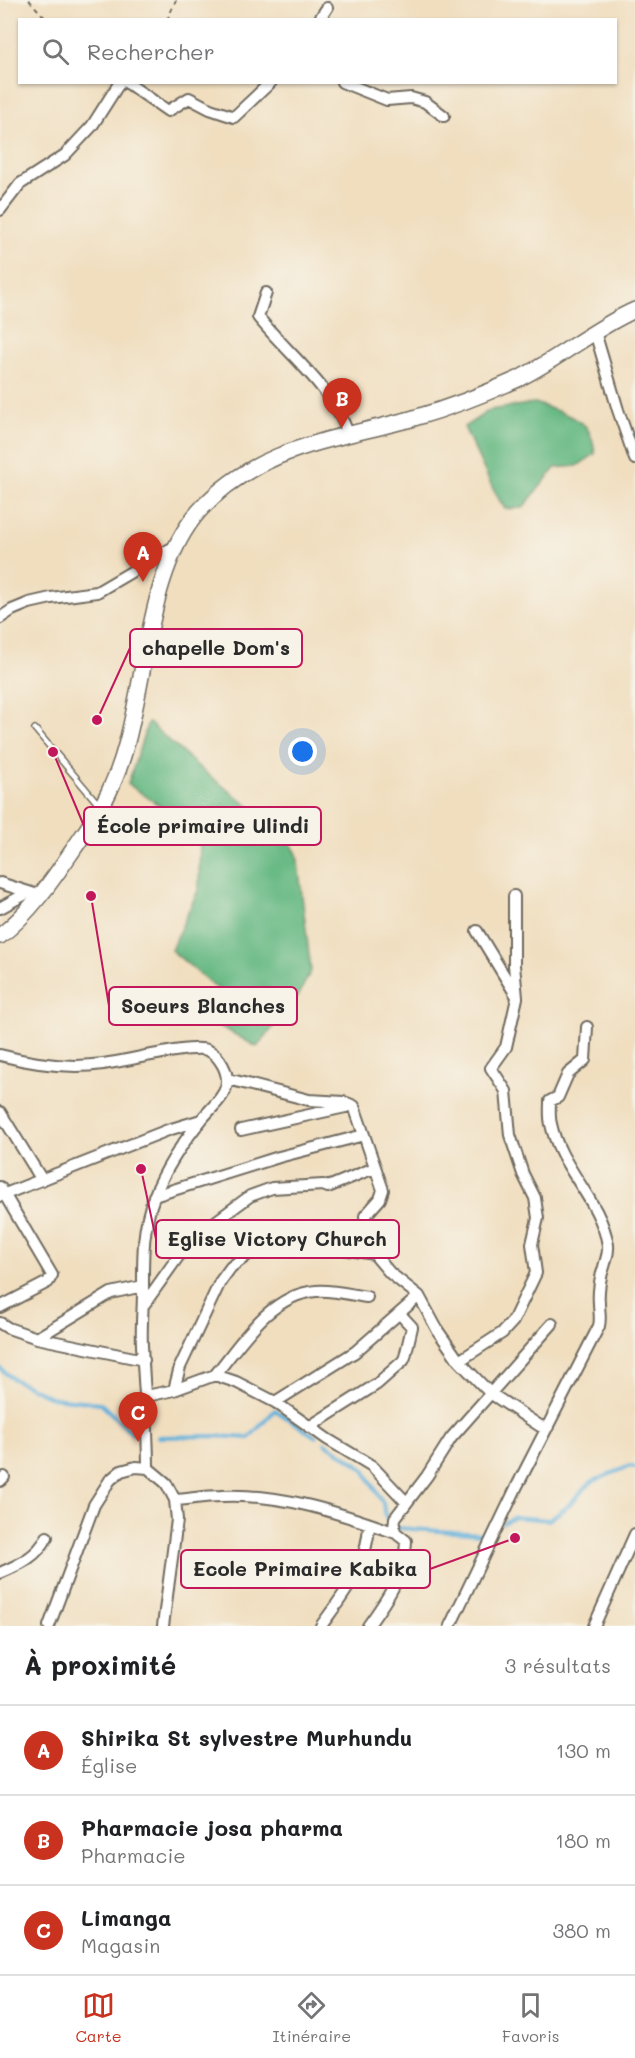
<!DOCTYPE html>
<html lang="fr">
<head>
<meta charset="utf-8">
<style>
  :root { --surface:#fff; --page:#f2f2f2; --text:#202124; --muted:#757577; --line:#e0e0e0; --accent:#c8321e }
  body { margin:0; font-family:Mali,sans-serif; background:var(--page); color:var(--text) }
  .you { position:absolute; left:303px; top:752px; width:21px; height:21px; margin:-15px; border:4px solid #fff; border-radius:50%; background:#1a73e8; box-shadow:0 0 0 9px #1a73e833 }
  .badge { display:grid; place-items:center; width:39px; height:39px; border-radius:50%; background:var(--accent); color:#fff; font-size:20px; font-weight:700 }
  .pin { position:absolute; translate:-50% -50px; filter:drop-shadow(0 2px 3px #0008) }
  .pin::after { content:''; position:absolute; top:32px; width:21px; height:18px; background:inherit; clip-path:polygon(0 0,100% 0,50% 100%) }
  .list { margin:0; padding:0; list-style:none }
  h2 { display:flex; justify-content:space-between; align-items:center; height:78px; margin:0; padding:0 24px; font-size:26px }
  h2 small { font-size:20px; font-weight:400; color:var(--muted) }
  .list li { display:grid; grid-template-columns:39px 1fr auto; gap:18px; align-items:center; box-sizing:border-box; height:90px; padding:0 24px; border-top:2px solid var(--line) }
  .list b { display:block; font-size:22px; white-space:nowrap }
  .list p { margin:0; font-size:20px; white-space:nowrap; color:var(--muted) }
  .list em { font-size:20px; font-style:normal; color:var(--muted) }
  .icon { flex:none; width:33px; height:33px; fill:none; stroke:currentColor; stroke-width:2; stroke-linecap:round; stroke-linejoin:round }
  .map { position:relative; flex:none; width:635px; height:1626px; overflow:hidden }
  .search { position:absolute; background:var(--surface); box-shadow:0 2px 4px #0004; left:18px; right:18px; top:18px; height:66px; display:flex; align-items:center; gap:15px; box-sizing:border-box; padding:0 21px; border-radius:0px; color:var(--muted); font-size:22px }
  .sheet { height:348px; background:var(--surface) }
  nav { display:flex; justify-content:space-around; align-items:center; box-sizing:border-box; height:84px; border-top:2px solid var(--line); background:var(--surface); font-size:16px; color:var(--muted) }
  nav a { display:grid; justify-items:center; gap:3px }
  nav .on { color:var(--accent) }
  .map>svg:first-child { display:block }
</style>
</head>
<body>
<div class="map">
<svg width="635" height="1626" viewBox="0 0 635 1626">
  <rect width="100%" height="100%" fill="#f7f3e8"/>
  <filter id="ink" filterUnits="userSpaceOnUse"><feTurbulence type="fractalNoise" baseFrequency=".0167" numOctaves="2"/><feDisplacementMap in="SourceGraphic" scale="12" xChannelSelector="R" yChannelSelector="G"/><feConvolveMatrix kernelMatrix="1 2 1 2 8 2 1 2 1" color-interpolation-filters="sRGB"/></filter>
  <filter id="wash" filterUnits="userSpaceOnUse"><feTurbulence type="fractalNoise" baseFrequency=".008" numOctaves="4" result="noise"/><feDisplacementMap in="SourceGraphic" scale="24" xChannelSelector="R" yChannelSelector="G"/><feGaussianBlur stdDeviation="1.35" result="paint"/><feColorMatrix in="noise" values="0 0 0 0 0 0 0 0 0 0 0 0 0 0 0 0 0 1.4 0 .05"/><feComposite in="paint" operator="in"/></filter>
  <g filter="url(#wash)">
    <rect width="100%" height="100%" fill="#f0debf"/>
    <path fill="#69ba85" stroke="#4a7258" stroke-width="1.5" d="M535 403C550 409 575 415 586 427 592 435 594 445 595 454L577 466 555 468 523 508 505 509 494 491 464 427 490 410Z
      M148 722 201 769 286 835 297 854 311 971 296 999 257 1047 200 1015 220 991 171 950 199 888 200 833 128 784Z"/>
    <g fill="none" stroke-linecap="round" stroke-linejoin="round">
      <path stroke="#60b0db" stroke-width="4" d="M0 1368 13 1379 53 1398 100 1403 133 1434
        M158 1437 214 1436 249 1438 275 1410 316 1437
        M325 1443 356 1463 364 1470 383 1503 385 1516 391 1525
        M503 1523 515 1517 549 1520 567 1507 591 1482 630 1466 635 1467
        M398 1528 481 1534 493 1528"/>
    </g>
  </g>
  <g filter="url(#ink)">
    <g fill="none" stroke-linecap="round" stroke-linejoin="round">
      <defs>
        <path id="lane" d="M35 729 100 806"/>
        <path id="street" d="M319 20 327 8
          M126 82 168 111 189 98 210 109 234 117 271 82
          M342 82 387 100 411 98 425 102 444 116
          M0 210 20 184 65 155 92 126 120 82
          M266 293 258 317C290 356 330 385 348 433
          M595 332 618 410 635 459
          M0 618 12 610 29 603 51 598 97 592 177 545
          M0 883 41 896
          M0 908 29 892
          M477 931 516 995
          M0 1055C34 1064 68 1069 103 1064 124 1062 192 1044 207 1050 220 1055 230 1074 226 1087 223 1099 209 1110 202 1119 183 1142 165 1169 154 1197 142 1228 143 1258 143 1291 143 1309 141 1327 142 1345 144 1387 148 1427 148 1468
          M228 1079 309 1100 344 1102 354 1106 383 1190 380 1199 365 1216 374 1254 390 1273 419 1296 438 1331 459 1361 490 1393 540 1426 548 1427
          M0 1112 42 1180
          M241 1130 350 1106
          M0 1187 52 1275 48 1282 0 1307
          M0 1196 168 1130 201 1120
          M154 1196 279 1157 364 1135
          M143 1306 180 1254 196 1236 250 1196 272 1188 323 1185 328 1187 374 1168
          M0 1323 8 1328 37 1338 111 1293 143 1286
          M37 1338 144 1360
          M459 1361 502 1333 513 1321 536 1273 532 1244 538 1218 535 1198 523 1174 510 1135 506 1091 491 1068 506 1047 517 998 514 965V896
          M215 1375C242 1342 270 1295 316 1291 329 1289 353 1295 367 1297
          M174 1390 215 1375 236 1382 275 1402 327 1439 372 1466 406 1502
          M147 1396 174 1390 180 1367 220 1282 231 1267 257 1248 272 1242 287 1240 374 1254
          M275 1402 355 1352 419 1296
          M309 1427 377 1384 403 1361 405 1357 412 1327 400 1314
          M0 1481 4 1477
          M175 1500C190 1499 205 1496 221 1496 281 1493 340 1513 396 1533
          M0 1573C19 1565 38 1556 47 1537
          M49 1626 94 1505 110 1480 121 1471 136 1467 148 1468 166 1483 175 1500 177 1520 163 1626
          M321 1626C344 1594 368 1565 369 1524
          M368 1626C386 1601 406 1573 406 1541L396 1533 394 1529 395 1518 427 1476 451 1438 552 1324
          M450 1626 516 1488 599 1326C601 1318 599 1312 599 1303 598 1293 600 1277 604 1267 606 1258 609 1254 608 1245 600 1199 560 1168 551 1124 549 1117 550 1108 550 1101L558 1097 568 1074 585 1060 587 1027
          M594 1626 635 1534"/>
        <path id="secondary" d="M0 936C31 912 53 879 75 847 88 828 103 807 112 785 125 757 131 726 137 697 149 639 158 556 200 510 258 446 336 440 414 418 449 408 485 394 518 379 559 359 594 328 635 310"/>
      </defs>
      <use href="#lane" stroke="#706a5f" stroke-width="8"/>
      <use href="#street" stroke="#706a5f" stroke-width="14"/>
      <use href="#secondary" stroke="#706a5f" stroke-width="18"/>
      <path stroke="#706a5f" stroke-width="2" stroke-dasharray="4.5 4.5" stroke-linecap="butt" d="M29 0 47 20
        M167 20 176 0"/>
      <use href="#lane" stroke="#fff" stroke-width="5"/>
      <use href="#street" stroke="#fff" stroke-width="10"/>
      <use href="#secondary" stroke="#fff" stroke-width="15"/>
    </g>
  </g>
  <path fill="none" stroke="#c2185b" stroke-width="2" d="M97 720L130 648M53 752L84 826M91 896L109 1006M141 1169L156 1239M515 1538L430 1569"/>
  <g fill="#c2185b" stroke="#f7f3e8" stroke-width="2">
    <circle cx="97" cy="720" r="6"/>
    <circle cx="53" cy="752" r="6"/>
    <circle cx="91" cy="896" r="6"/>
    <circle cx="141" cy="1169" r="6"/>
    <circle cx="515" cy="1538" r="6"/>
  </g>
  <g fill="#f7f3e8" stroke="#c2185b" stroke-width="2">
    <rect x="130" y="629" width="172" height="38" rx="6"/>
    <rect x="84" y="807" width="237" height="38" rx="6"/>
    <rect x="109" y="987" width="188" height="38" rx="6"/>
    <rect x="156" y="1220" width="243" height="38" rx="6"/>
    <rect x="181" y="1550" width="249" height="38" rx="6"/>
  </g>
  <g font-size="20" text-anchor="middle" font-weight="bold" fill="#2b2b2b">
    <text x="216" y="655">chapelle Dom's</text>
    <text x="203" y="833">École primaire Ulindi</text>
    <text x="203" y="1013">Soeurs Blanches</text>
    <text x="277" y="1246">Eglise Victory Church</text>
    <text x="305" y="1576">Ecole Primaire Kabika</text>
  </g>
</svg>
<div class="you"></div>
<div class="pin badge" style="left:143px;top:582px">A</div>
<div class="pin badge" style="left:342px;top:428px">B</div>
<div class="pin badge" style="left:138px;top:1442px">C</div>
<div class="search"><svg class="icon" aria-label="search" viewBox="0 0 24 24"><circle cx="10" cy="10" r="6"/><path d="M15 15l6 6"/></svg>Rechercher</div>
</div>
<section class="sheet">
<h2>À proximité<small>3 résultats</small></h2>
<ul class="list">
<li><span class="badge">A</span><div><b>Shirika St sylvestre Murhundu</b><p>Église</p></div><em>130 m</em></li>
<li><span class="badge">B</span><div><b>Pharmacie josa pharma</b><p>Pharmacie</p></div><em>180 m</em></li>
<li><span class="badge">C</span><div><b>Limanga</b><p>Magasin</p></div><em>380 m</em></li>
</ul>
</section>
<nav>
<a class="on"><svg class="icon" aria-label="map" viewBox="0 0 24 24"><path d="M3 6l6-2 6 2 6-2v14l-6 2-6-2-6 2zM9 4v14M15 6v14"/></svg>Carte</a>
<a><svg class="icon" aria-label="directions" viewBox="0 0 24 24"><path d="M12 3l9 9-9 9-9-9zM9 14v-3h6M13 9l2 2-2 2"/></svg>Itinéraire</a>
<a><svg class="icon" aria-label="saved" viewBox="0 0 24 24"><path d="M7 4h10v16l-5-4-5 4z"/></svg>Favoris</a>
</nav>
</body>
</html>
